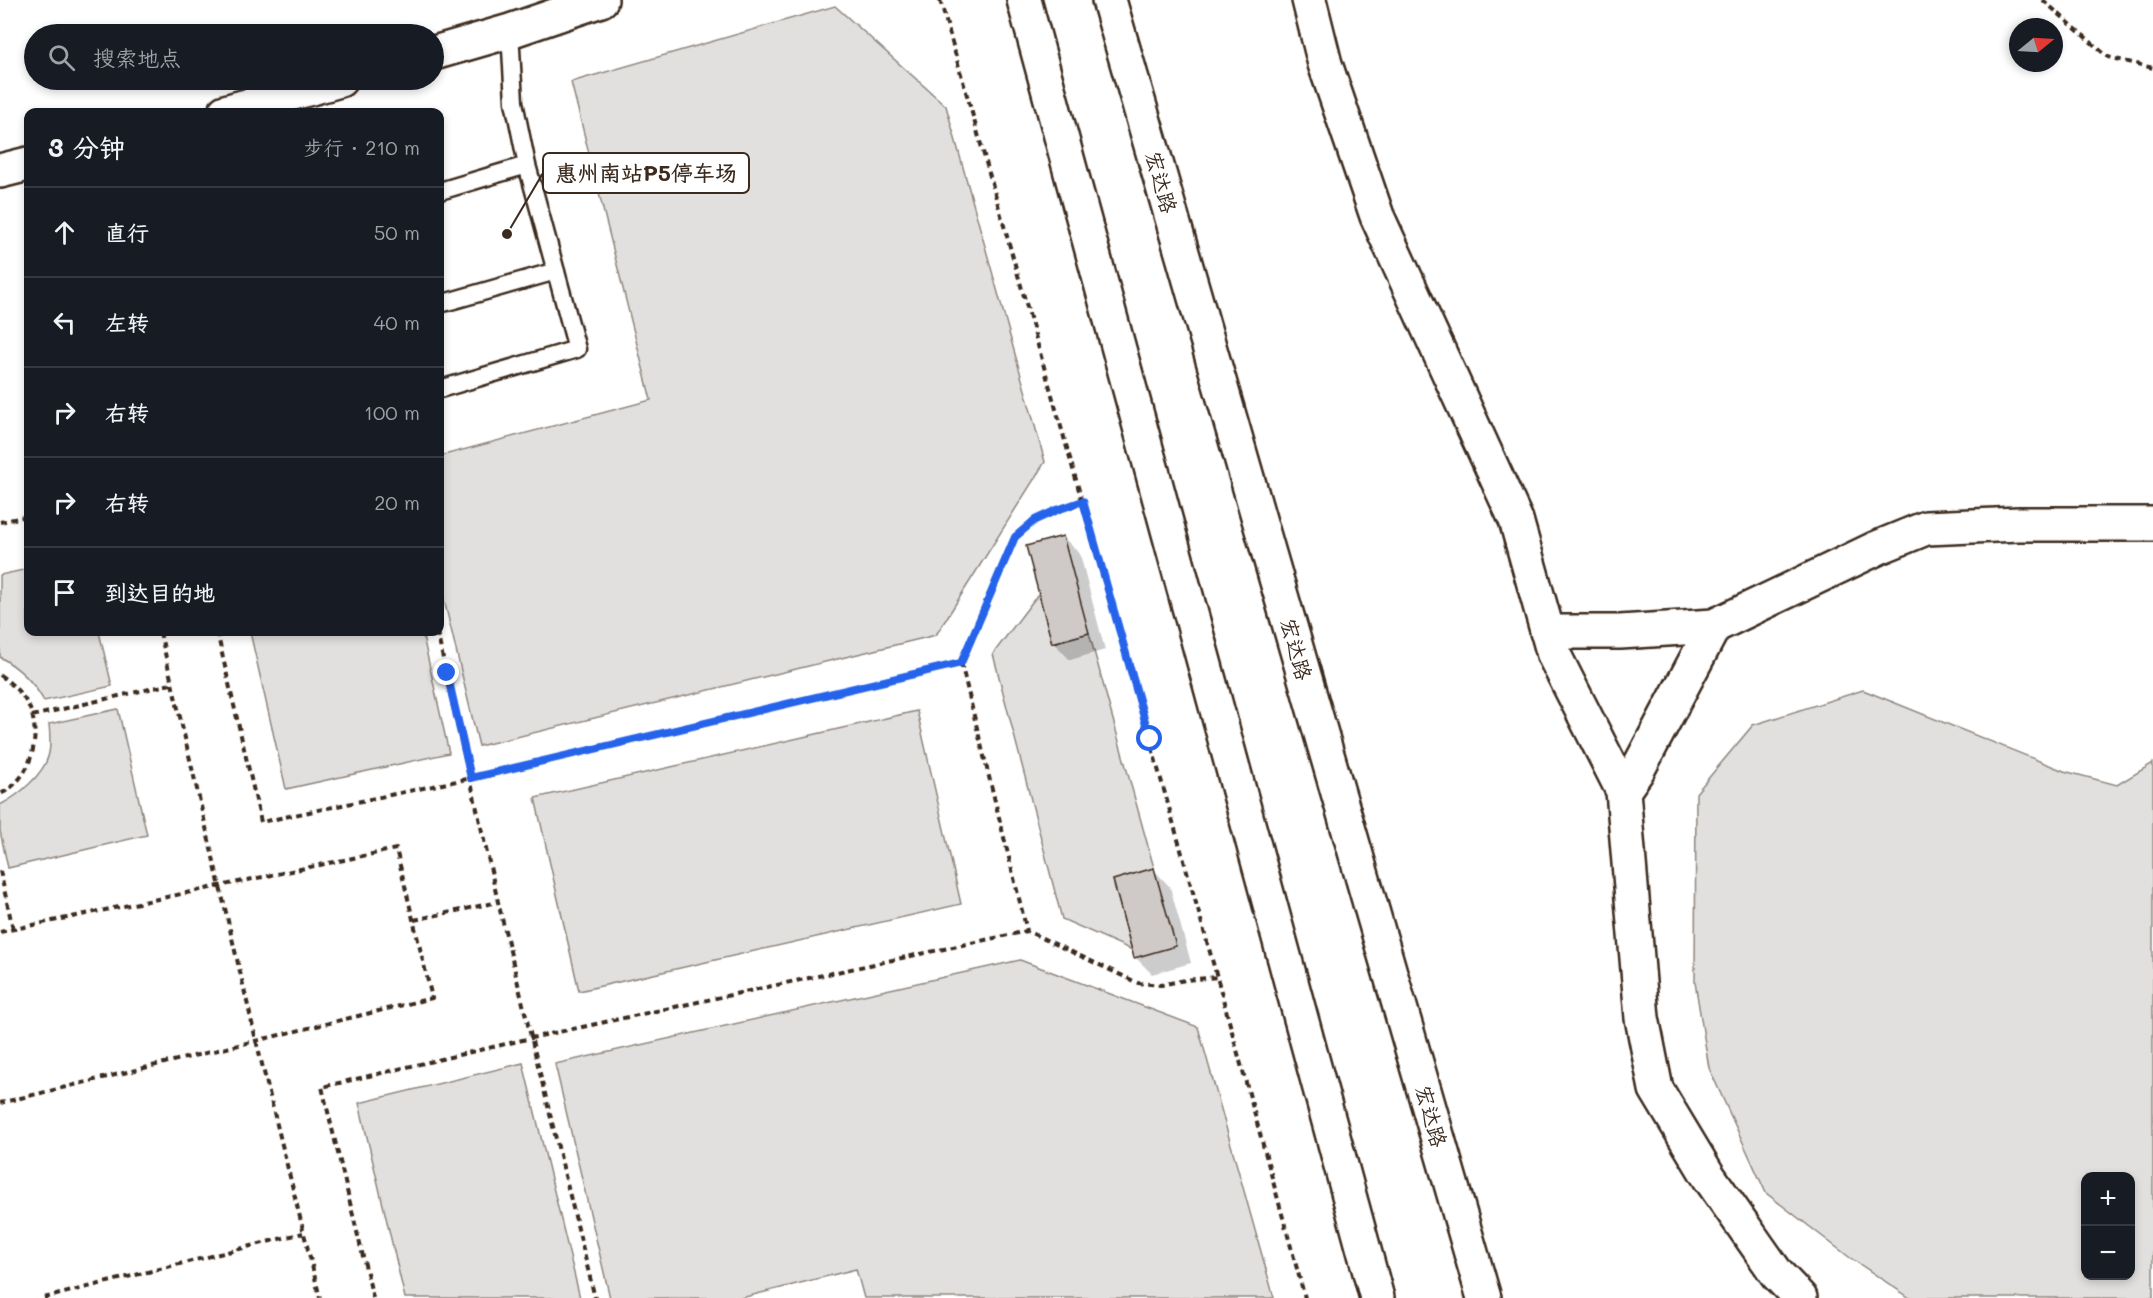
<!DOCTYPE html>
<html lang="zh">
<head>
<meta charset="utf-8">
<style>
  :root { --surface:#171b24; --page:#242831; --text:#f1f3f6; --muted:#9ea1a6; --line:#363941 }
  body { margin:0; font-family:Mali,"LXGW WenKai TC",sans-serif; background:var(--page); color:var(--text) }
  .controls { position:absolute; right:18px; bottom:18px; display:grid; overflow:hidden; border-radius:12px; box-shadow:0 3px 9px #0003 }
  .controls button { width:54px; height:54px; display:grid; place-items:center; padding:0; border:0; border-bottom:2px solid var(--line); background:var(--surface); color:var(--text); font:30px sans-serif }
  .compass { position:absolute; left:2009px; top:18px; width:54px; height:54px; border-radius:50%; background:var(--surface); box-shadow:0 3px 9px #0003; rotate:72deg }
  .stop { position:absolute; width:18px; height:18px; margin:-14px; border:4px solid #2563eb; border-radius:50%; background:#fff }
  .stop.end { background:#2563eb; border-color:#fff; box-shadow:0 2px 6px #0008 }
  .list { margin:0; padding:0; list-style:none }
  h2 { display:flex; justify-content:space-between; align-items:center; height:78px; margin:0; padding:0 24px; font-size:26px }
  h2 small { font-size:20px; font-weight:400; color:var(--muted) }
  .list li { display:grid; grid-template-columns:39px 1fr auto; gap:18px; align-items:center; box-sizing:border-box; height:90px; padding:0 24px; border-top:2px solid var(--line) }
  .list b { display:block; font-size:22px; white-space:nowrap }
  .list em { font-size:20px; font-style:normal; color:var(--muted) }
  .icon { flex:none; width:33px; height:33px; fill:none; stroke:currentColor; stroke-width:2; stroke-linecap:round; stroke-linejoin:round }
  .map { position:relative; flex:none; width:2153px; height:1298px; overflow:hidden }
  .search { position:absolute; background:var(--surface); box-shadow:0 3px 9px #0003; left:24px; top:24px; width:420px; height:66px; display:flex; align-items:center; gap:15px; box-sizing:border-box; padding:0 21px; border-radius:33px; color:var(--muted); font-size:22px }
  .panel { position:absolute; background:var(--surface); box-shadow:0 3px 9px #0003; left:24px; top:108px; width:420px; height:528px; border-radius:12px }
  .map>svg:first-child { display:block }
</style>
</head>
<body>
<div class="map">
<svg width="2153" height="1298" viewBox="0 0 2153 1298">
  <rect width="100%" height="100%" fill="#fff"/>
  <filter id="ink" filterUnits="userSpaceOnUse"><feTurbulence type="fractalNoise" baseFrequency=".0167" numOctaves="2"/><feDisplacementMap in="SourceGraphic" scale="12" xChannelSelector="R" yChannelSelector="G"/><feConvolveMatrix kernelMatrix="1 2 1 2 8 2 1 2 1" color-interpolation-filters="sRGB"/></filter>
  <g filter="url(#ink)">
    <path fill="#e2e0de" stroke="#8e857e" stroke-width="1.5" fill-rule="evenodd" d="M835 6 946 106 1045 462 936 635 479 746 440 583V456L651 400 571 82Z
      M28 569V632H99L112 686 44 701C32 680 20 669 0 657V575Z
      M1039 593 1052 643 1089 633 1154 868 1113 880 1132 950 1062 919 993 654Z
      M250 632H422L449 753 286 789Z
      M1863 690 2064 771 2117 785 2153 763V1298H1910L1849 1257 1766 1193 1709 1068 1695 982 1696 793 1753 725ZM2130 1176V1276H2086V1176Z
      M118 709 147 835 8 868 0 831V805C18 796 45 774 49 753 51 744 50 734 49 724Z
      M917 711 961 904 579 991 535 798Z
      M1020 960 1198 1027 1274 1298H864L856 1269 741 1298H610L555 1064Z
      M523 1063 580 1298H405L359 1103Z"/>
    <path fill="#0003" d="M1063 537 1080 554 1105 650 1070 660 1054 643 1028 547Z
      M1154 870 1170 887 1191 963 1152 974 1135 957Z"/>
    <path fill="#cfcac7" stroke="#3b2a1e" stroke-width="1.5" d="M1063 536 1089 633 1052 643 1026 546Z
      M1154 868 1176 946 1134 958 1113 880Z"/>
    <g fill="none" stroke-linecap="round" stroke-linejoin="round">
      <defs>
        <path id="lane" d="M440 191 527 165
          M440 304 556 271
          M440 389 577 349 527 165 514 102 510 31"/>
        <path id="street" d="M1309 0 1325 64 1377 216 1516 520 1554 655 1623 791 1642 1018 1656 1089 1709 1177 1777 1274 1800 1298
          M1547 632H1620L1714 626 1877 548 1926 528 2019 524H2153
          M1623 791 1637 771 1714 626"/>
        <path id="secondary" d="M434 53 510 31 601 0
          M225 112 340 80
          M0 171 28 164"/>
        <path id="primary" d="M1024 0 1377 1298
          M1109 0 1484 1298"/>
      </defs>
      <use href="#lane" stroke="#3b2a1e" stroke-width="21"/>
      <use href="#street" stroke="#3b2a1e" stroke-width="38"/>
      <use href="#secondary" stroke="#3b2a1e" stroke-width="38"/>
      <use href="#primary" stroke="#3b2a1e" stroke-width="38"/>
      <path stroke="#3b2a1e" stroke-width="4" stroke-dasharray="6 4.5" stroke-linecap="butt" d="M940 0 1217 977 1305 1298
        M2043 0 2108 57 2153 68
        M0 522 28 516
        M160 632 256 1040 320 1298
        M217 632 261 822 471 778 961 663 1015 538 1035 520 1057 510 1083 501
        M437 632 498 902 595 1298
        M961 663 1027 931
        M0 675C12 684 24 695 30 709 42 738 30 781 0 794
        M32 716 171 684
        M0 871 13 929
        M414 920 498 902
        M0 932 396 849 432 998 0 1103
        M44 1298 303 1233
        M373 1298 322 1087 531 1038 1027 931 1138 983 1161 985 1185 980 1217 977"/>
      <use href="#lane" stroke="#fff" stroke-width="16"/>
      <use href="#street" stroke="#fff" stroke-width="33"/>
      <use href="#secondary" stroke="#fff" stroke-width="33"/>
      <use href="#primary" stroke="#fff" stroke-width="33"/>
    </g>
  </g>
  <g fill="none" stroke-linecap="round" stroke-linejoin="round" filter="url(#ink)">
    <path stroke="#2563eb" stroke-width="8" d="M447 673 471 778 961 663 1015 537 1035 520 1057 510 1083 501 1150 739"/>
  </g>
  <g text-anchor="middle" dominant-baseline="central" stroke-width="6" stroke-linejoin="round" paint-order="stroke">
    <g font-size="21" fill="#3b2a1e" stroke="#fff">
      <text transform="translate(1162 182) rotate(74)">宏达路</text>
      <text transform="translate(1297 649) rotate(74)">宏达路</text>
      <text transform="translate(1432 1116) rotate(74)">宏达路</text>
    </g>
  </g>
  <path fill="none" stroke="#3b2a1e" stroke-width="2" d="M507 234L543 173"/>
  <circle fill="#3b2a1e" stroke="#fff" stroke-width="2" cx="507" cy="234" r="6"/>
  <rect fill="#fff" stroke="#3b2a1e" stroke-width="2" x="543" y="153" width="206" height="40" rx="6"/>
  <g font-size="22" text-anchor="middle" font-weight="bold" fill="#3b2a1e">
    <text x="646" y="181">惠州南站P5停车场</text>
  </g>
</svg>
<div class="controls">
<button>+</button>
<button>−</button>
</div>
<svg class="compass" viewBox="-18 -18 36 36"><path d="M0-13l5 13h-10z" fill="#e53935"/><path d="M0 13l5-13h-10z" fill="#9ea1a6"/></svg>
<div class="stop" style="left:1150px;top:739px"></div>
<div class="stop end" style="left:447px;top:673px"></div>
<div class="search"><svg class="icon" aria-label="search" viewBox="0 0 24 24"><circle cx="10" cy="10" r="6"/><path d="M15 15l6 6"/></svg>搜索地点</div>
<section class="panel">
<h2>3 分钟<small>步行 · 210 m</small></h2>
<ul class="list">
<li><svg class="icon" aria-label="ahead" viewBox="0 0 24 24"><path d="M12 20V5M6 11l6-6 6 6"/></svg><div><b>直行</b></div><em>50 m</em></li>
<li><svg class="icon" aria-label="left" viewBox="0 0 24 24"><path d="M17 20v-9H6M10 6l-5 5 5 5"/></svg><div><b>左转</b></div><em>40 m</em></li>
<li><svg class="icon" aria-label="right" viewBox="0 0 24 24"><path d="M7 20v-9h11M14 6l5 5-5 5"/></svg><div><b>右转</b></div><em>100 m</em></li>
<li><svg class="icon" aria-label="right" viewBox="0 0 24 24"><path d="M7 20v-9h11M14 6l5 5-5 5"/></svg><div><b>右转</b></div><em>20 m</em></li>
<li><svg class="icon" aria-label="arrive" viewBox="0 0 24 24"><path d="M6 21V4h12l-3 4 3 4H6"/></svg><div><b>到达目的地</b></div></li>
</ul>
</section>
</div>
</body>
</html>
